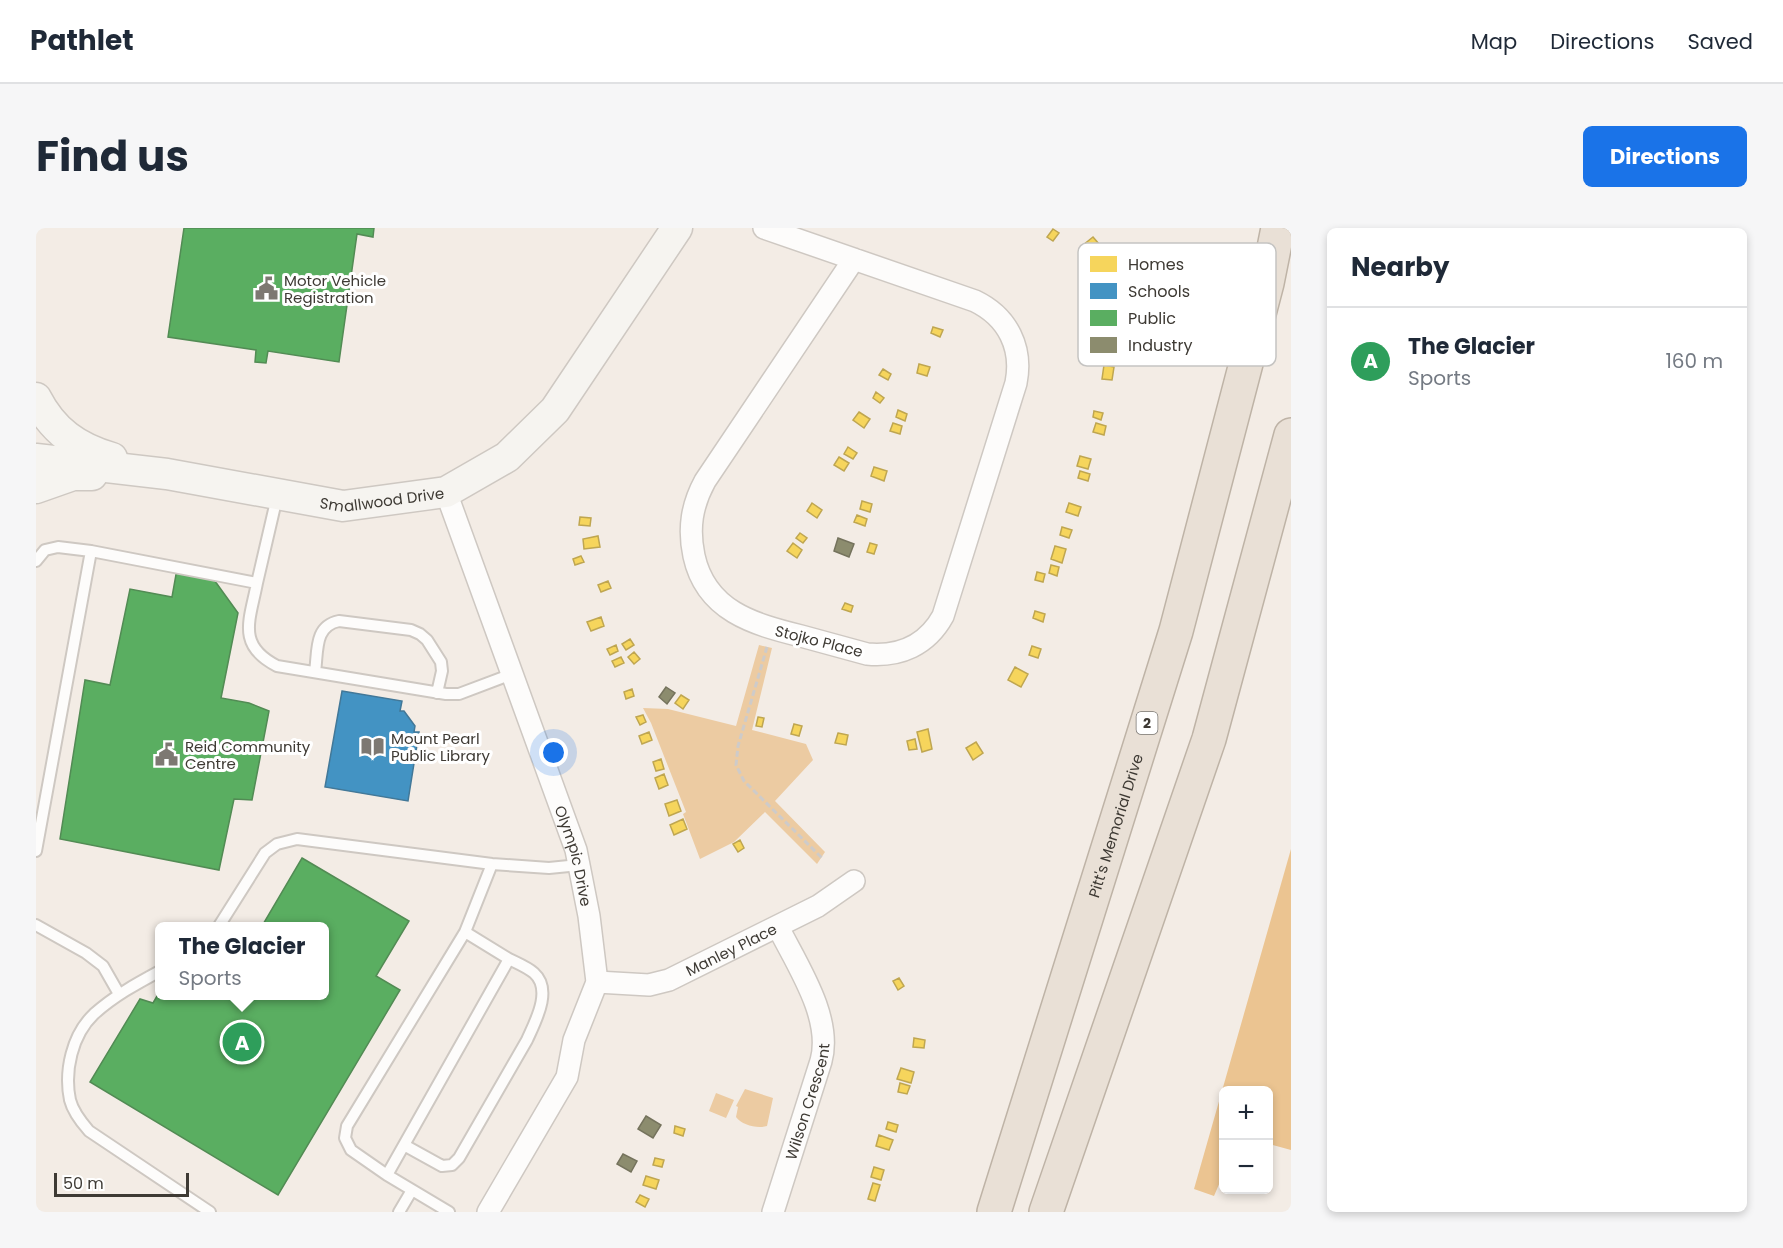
<!DOCTYPE html>
<html lang="en">
<head>
<meta charset="utf-8">
<style>
  :root { --surface:#fff; --page:#f6f6f7; --text:#1f2937; --muted:#747a83; --line:#e0e1e3; --accent:#1a73e8 }
  body { margin:0; font-family:Poppins,sans-serif; background:var(--page); color:var(--text) }
  .controls { position:absolute; right:18px; bottom:18px; display:grid; overflow:hidden; border-radius:9px; box-shadow:0 3px 9px #0003 }
  .controls button { width:54px; height:54px; display:grid; place-items:center; padding:0; border:0; border-bottom:2px solid var(--line); background:var(--surface); color:var(--text); font:30px sans-serif }
  .scale { position:absolute; left:18px; bottom:15px; width:135px; box-sizing:border-box; padding-left:6px; border:3px solid #3e3a34; border-top:0; font-size:16px; line-height:21px; white-space:nowrap; color:#3e3a34; -webkit-text-stroke:4px #fff; paint-order:stroke }
  .you { position:absolute; left:518px; top:525px; width:21px; height:21px; margin:-15px; border:4px solid #fff; border-radius:50%; background:#1a73e8; box-shadow:0 0 0 9px #1a73e833 }
  .badge { display:grid; place-items:center; width:39px; height:39px; border-radius:50%; background:var(--accent); color:#fff; font-size:20px; font-weight:700 }
  .pin { position:absolute; translate:-50% -50%; border:3px solid #fff; box-shadow:0 2px 6px #0006 }
  .popup { position:absolute; left:119px; top:694px; width:174px; height:78px; box-sizing:border-box; display:grid; place-content:center; border-radius:9px; background:var(--surface); filter:drop-shadow(0 2px 4px #0005); font-size:20px; white-space:nowrap; color:var(--muted) }
  .popup b { font-size:22px; color:var(--text) }
  .popup::after { content:''; position:absolute; left:50%; top:100%; margin-left:-12px; border:12px solid transparent; border-top-color:var(--surface) }
  .list { margin:0; padding:0; list-style:none }
  h2 { display:flex; justify-content:space-between; align-items:center; height:78px; margin:0; padding:0 24px; font-size:26px }
  h2 small { font-size:20px; font-weight:400; color:var(--muted) }
  .list li { display:grid; grid-template-columns:39px 1fr auto; gap:18px; align-items:center; box-sizing:border-box; height:108px; padding:0 24px; border-top:2px solid var(--line) }
  .list b { display:block; font-size:22px; white-space:nowrap }
  .list p { margin:0; font-size:20px; white-space:nowrap; color:var(--muted) }
  .list em { font-size:20px; font-style:normal; color:var(--muted) }
  .map { position:relative; flex:none; width:1255px; height:984px; overflow:hidden; border-radius:9px }
  header { display:flex; align-items:center; gap:36px; box-sizing:border-box; height:84px; padding:0 30px; background:var(--surface); border-bottom:2px solid var(--line) }
  header strong { font-size:28px }
  nav { display:flex; gap:33px; margin-inline-start:auto; font-size:21px }
  .intro { display:flex; align-items:center; justify-content:space-between; box-sizing:border-box; height:144px; padding:0 36px }
  h1 { margin:0; font-size:42px }
  .button { padding:15px 27px; border-radius:9px; background:var(--accent); color:#fff; font-size:21px; font-weight:700 }
  main { display:flex; gap:36px; padding:0 36px }
  aside { flex:1; background:var(--surface); border-radius:9px; box-shadow:0 3px 9px #0003 }
  .map>svg:first-child { display:block }
</style>
</head>
<body>
<header>
<strong>Pathlet</strong>
<nav><a>Map</a><a>Directions</a><a>Saved</a></nav>
</header>
<div class="intro"><h1>Find us</h1><a class="button">Directions</a></div>
<main>
<div class="map">
<svg width="1255" height="984" viewBox="0 0 1255 984">
  <rect width="100%" height="100%" fill="#f3ece5"/>
  <path fill="#eccba2" d="M723 417 736 420 716 502 770 516 777 532 739 573 789 624 781 636 729 584 698 614 664 631 647 586 650 584 615 495 607 480 632 481 700 498Z
    M709 861 737 870 731 898C721 901 706 897 700 889L702 879 700 878Z
    M680 865 698 872 690 890 673 883Z"/>
  <path fill="#ebc491" d="M1255 621V922L1233 916 1232 862H1188L1187 947 1178 968 1158 961Z"/>
  <path fill="#f6d55c" stroke="#bfa650" stroke-width="1.5" d="M1017 1 1023 5 1017 13 1011 9Z
    M1057 9 1063 16 1053 24 1047 17Z
    M1090 49 1094 56 1085 62 1081 54Z
    M897 99 907 102 904 109 895 105Z
    M1072 119H1080V131H1072Z
    M883 136 894 139 891 148 881 145Z
    M1068 137 1078 139 1076 152 1066 151Z
    M847 141 855 146 852 152 843 147Z
    M840 164 848 170 844 175 837 170Z
    M862 182 871 186 869 193 860 189Z
    M1058 183 1067 185 1065 192 1057 189Z
    M823 184 834 191 828 200 817 192Z
    M857 195 866 198 864 206 854 203Z
    M1060 195 1070 198 1068 207 1057 204Z
    M812 219 821 225 817 231 808 226Z
    M1044 228 1055 231 1052 241 1041 238Z
    M803 229 813 235 808 243 798 237Z
    M838 239 851 243 848 253 835 248Z
    M1044 243 1054 246 1052 253 1042 250Z
    M826 273 836 276 834 284 824 281Z
    M776 275 786 282 781 290 771 283Z
    M1033 275 1045 279 1042 288 1030 284Z
    M821 287 831 291 829 298 818 294Z
    M544 289 555 290 554 298 543 297Z
    M1026 299 1036 302 1033 310 1024 307Z
    M764 305 771 310 767 315 760 310Z
    M562 308 564 319 548 321 547 311Z
    M757 315 766 322 761 330 751 323Z
    M834 315 841 317 838 326 831 324Z
    M1019 318 1030 321 1026 335 1015 331Z
    M545 328 548 334 539 337 537 331Z
    M1015 337 1023 339 1021 348 1013 345Z
    M1001 344 1009 346 1007 354 999 352Z
    M572 353 575 360 565 364 562 357Z
    M809 375 817 378 815 384 806 381Z
    M999 383 1009 386 1007 394 997 390Z
    M565 389 568 398 555 403 551 394Z
    M594 411 598 417 590 422 586 416Z
    M580 417 582 423 574 427 571 421Z
    M996 418 1005 421 1002 430 993 427Z
    M598 424 604 431 598 436 592 429Z
    M585 429 588 435 579 439 576 433Z
    M979 439 992 446 985 459 972 452Z
    M596 461 598 468 590 471 588 464Z
    M645 467 653 472 647 481 639 475Z
    M607 487 610 494 604 497 600 489Z
    M722 489 728 490 726 499 720 498Z
    M758 496 766 498 763 508 755 506Z
    M892 501 896 521 886 524 881 504Z
    M613 504 616 512 606 516 603 508Z
    M802 505 812 507 810 517 799 515Z
    M879 511 881 521 873 522 871 513Z
    M940 514 947 525 937 532 930 520Z
    M625 531 628 541 620 543 617 534Z
    M628 546 632 557 623 561 619 550Z
    M641 572 645 583 633 588 629 576Z
    M647 591 651 601 638 607 634 597Z
    M704 612 708 620 702 624 697 616Z
    M863 750 868 758 862 762 857 753Z
    M878 810 889 812 888 820 877 819Z
    M865 840 878 844 875 855 861 851Z
    M864 855 874 858 871 866 862 864Z
    M852 894 862 897 860 904 850 901Z
    M639 898 649 901 647 908 638 905Z
    M843 907 857 912 853 922 840 918Z
    M619 930 628 932 626 939 617 937Z
    M838 939 848 942 845 952 835 949Z
    M610 948 623 952 620 961 607 957Z
    M837 955 844 957 839 973 832 971Z
    M604 967 613 971 609 979 600 974Z"/>
  <path fill="#4393c3" stroke="#427898" stroke-width="1.5" d="M306 463 366 473 364 483H368L379 498 378 504H383L372 573 289 559Z"/>
  <path fill="#5aae61" stroke="#528b54" stroke-width="1.5" d="M148 0H338L337 9 321 6 303 134 232 123 230 135 219 134 220 122 132 109Z
    M141 341 176 349 202 385 185 470 213 475 233 483 216 572 198 571 183 642 24 611 49 452 74 457 94 361 136 369Z
    M266 630 373 693 340 748 364 762 242 967 54 854 104 771 117 775 124 763V768H288V698H226Z"/>
  <path fill="#8c8c6e" stroke="#75735d" stroke-width="1.5" d="M1088 25 1095 37 1081 46 1074 34Z
    M802 310 818 316 813 329 798 323Z
    M630 459 639 465 631 476 623 469Z
    M610 888 625 897 617 910 602 901Z
    M587 926 601 933 595 944 581 936Z"/>
  <g fill="none" stroke-linecap="round" stroke-linejoin="round">
    <defs>
      <path id="lane" d="M0 333 9 322 22 319 55 323 221 355 241 269
        M221 355C214 392 200 417 241 438L410 466H423L476 446
        M279 444C282 423 278 398 303 393L375 402 384 406 391 412 405 434 406 443 401 465
        M0 623 55 323
        M0 697 50 725 67 738 83 766
        M183 698 229 625 241 616 261 611 456 636 513 640 543 637
        M429 704 473 731
        M124 743C100 756 78 768 58 786 36 807 28 843 34 872 37 884 46 895 53 903L174 984
        M351 947 473 731C481 735 491 739 498 745 517 762 499 794 491 812L423 930 416 937 406 938 368 917
        M363 984 376 962
        M413 984 351 947 315 922 309 910 311 898 429 704 456 636"/>
      <g id="street">
        <path d="M728 0 939 73C972 89 987 120 980 155L907 388C891 417 864 429 831 426 809 420 787 414 765 408 717 396 670 383 658 328 652 300 656 277 669 253L818 31"/>
        <path id="s1" d="M410 264 540 622 553 688 561 754 538 812 531 849 452 984"/>
        <path id="s2" d="M561 754 613 757 633 752 782 678 818 653"/>
        <path id="s3" d="M737 984 785 833C797 790 761 737 742 699"/>
      </g>
      <g id="secondary">
        <path d="M0 170C17 203 41 220 76 230"/>
        <path id="s4" d="M0 231 131 246 307 278 410 264 471 229 519 182 641 0"/>
        <path d="M0 260 37 247H56"/>
      </g>
      <g id="highway">
        <path id="s5" d="M958 984 1140 403 1231 55 1242 0"/>
        <path d="M1010 984 1173 511 1255 207"/>
      </g>
    </defs>
    <use href="#lane" stroke="#cec8c2" stroke-width="14"/>
    <use href="#street" stroke="#cec8c2" stroke-width="24"/>
    <use href="#secondary" stroke="#cec8c2" stroke-width="33"/>
    <use href="#highway" stroke="#beb3a6" stroke-width="36"/>
    <path stroke="#cecbc9" stroke-width="3" stroke-dasharray="6 3" stroke-linecap="butt" d="M731 419 702 518 700 537 708 553 786 630"/>
    <use href="#lane" stroke="#fdfcfb" stroke-width="10"/>
    <use href="#street" stroke="#fdfcfb" stroke-width="21"/>
    <use href="#secondary" stroke="#f6f4f0" stroke-width="30"/>
    <use href="#highway" stroke="#e9e0d6" stroke-width="33"/>
  </g>
  <defs>
    <symbol id="civic-bare" viewBox="-9 -9 18 18"><path d="M-.6-6.5H3V-4.5H.6V-3L4-1V1h2V6H-6V1h2V-1L-.6-3ZM-1.2 2.5V6h2.4V2.5Z" fill="#7d7872" stroke="#fff" stroke-width="2.5" paint-order="stroke"/></symbol>
    <symbol id="library-bare" viewBox="-9 -9 18 18"><path d="M-6-4Q-3-5.5-.7-3.5V5Q-3 3-6 4ZM6-4Q3-5.5 .7-3.5V5Q3 3 6 4Z" fill="#7d7872" stroke="#fff" stroke-width="2.5" paint-order="stroke"/></symbol>
  </defs>
  <g fill-rule="evenodd">
    <use href="#civic-bare" x="214" y="44" width="33" height="33"/>
    <use href="#library-bare" x="320" y="502" width="33" height="33"/>
    <use href="#civic-bare" x="114" y="510" width="33" height="33"/>
  </g>
  <g text-anchor="middle" dominant-baseline="central" stroke-width="6" stroke-linejoin="round" paint-order="stroke">
    <rect fill="#fff" stroke="#787571" stroke-width="1.5" x="1100.5" y="484" width="21" height="22" rx="4.5"/>
    <g font-size="14" font-weight="bold" fill="#3e3a34">
      <text x="1111" y="495">2</text>
    </g>
    <g font-size="15" fill="#3e3a34" stroke="#fff" text-anchor="start">
      <text x="248" y="52">Motor Vehicle<tspan x="248" dy="17">Registration</tspan></text>
      <text x="355" y="510">Mount Pearl<tspan x="355" dy="17">Public Library</tspan></text>
      <text x="149" y="518">Reid Community<tspan x="149" dy="17">Centre</tspan></text>
    </g>
    <g font-size="15" fill="#3e3a34" stroke="#fff">
      <text stroke="none"><textPath href="#s4" startOffset="350">Smallwood Drive</textPath></text>
      <text transform="translate(783 413) rotate(14)">Stojko Place</text>
      <text stroke="none"><textPath href="#s5" startOffset="405">Pitt's Memorial Drive</textPath></text>
      <text stroke="none"><textPath href="#s1" startOffset="386">Olympic Drive</textPath></text>
      <text stroke="none"><textPath href="#s2" startOffset="142">Manley Place</textPath></text>
      <text stroke="none"><textPath href="#s3" startOffset="116">Wilson Crescent</textPath></text>
    </g>
  </g>
  <rect x="1042" y="15" width="198" height="123" rx="9" fill="#fff" stroke="#c5c4c2" stroke-width="1.5"/>
  <rect x="1054" y="28" width="27" height="16" fill="#f6d55c"/>
  <rect x="1054" y="55" width="27" height="16" fill="#4393c3"/>
  <rect x="1054" y="82" width="27" height="16" fill="#5aae61"/>
  <rect x="1054" y="109" width="27" height="16" fill="#8c8c6e"/>
  <g font-size="16" fill="#3e3a34">
    <text x="1092" y="42">Homes</text>
    <text x="1092" y="69">Schools</text>
    <text x="1092" y="96">Public</text>
    <text x="1092" y="123">Industry</text>
  </g>
</svg>
<div class="controls">
<button>+</button>
<button>−</button>
</div>
<div class="scale">50 m</div>
<div class="you"></div>
<div class="pin badge" style="left:206px;top:814px;background:#2e9e5b">A</div>
<div class="popup"><b>The Glacier</b>Sports</div>
</div>
<aside>
<h2>Nearby<small></small></h2>
<ul class="list">
<li><span class="badge" style="background:#2e9e5b">A</span><div><b>The Glacier</b><p>Sports</p></div><em>160 m</em></li>
</ul>
</aside>
</main>
</body>
</html>
